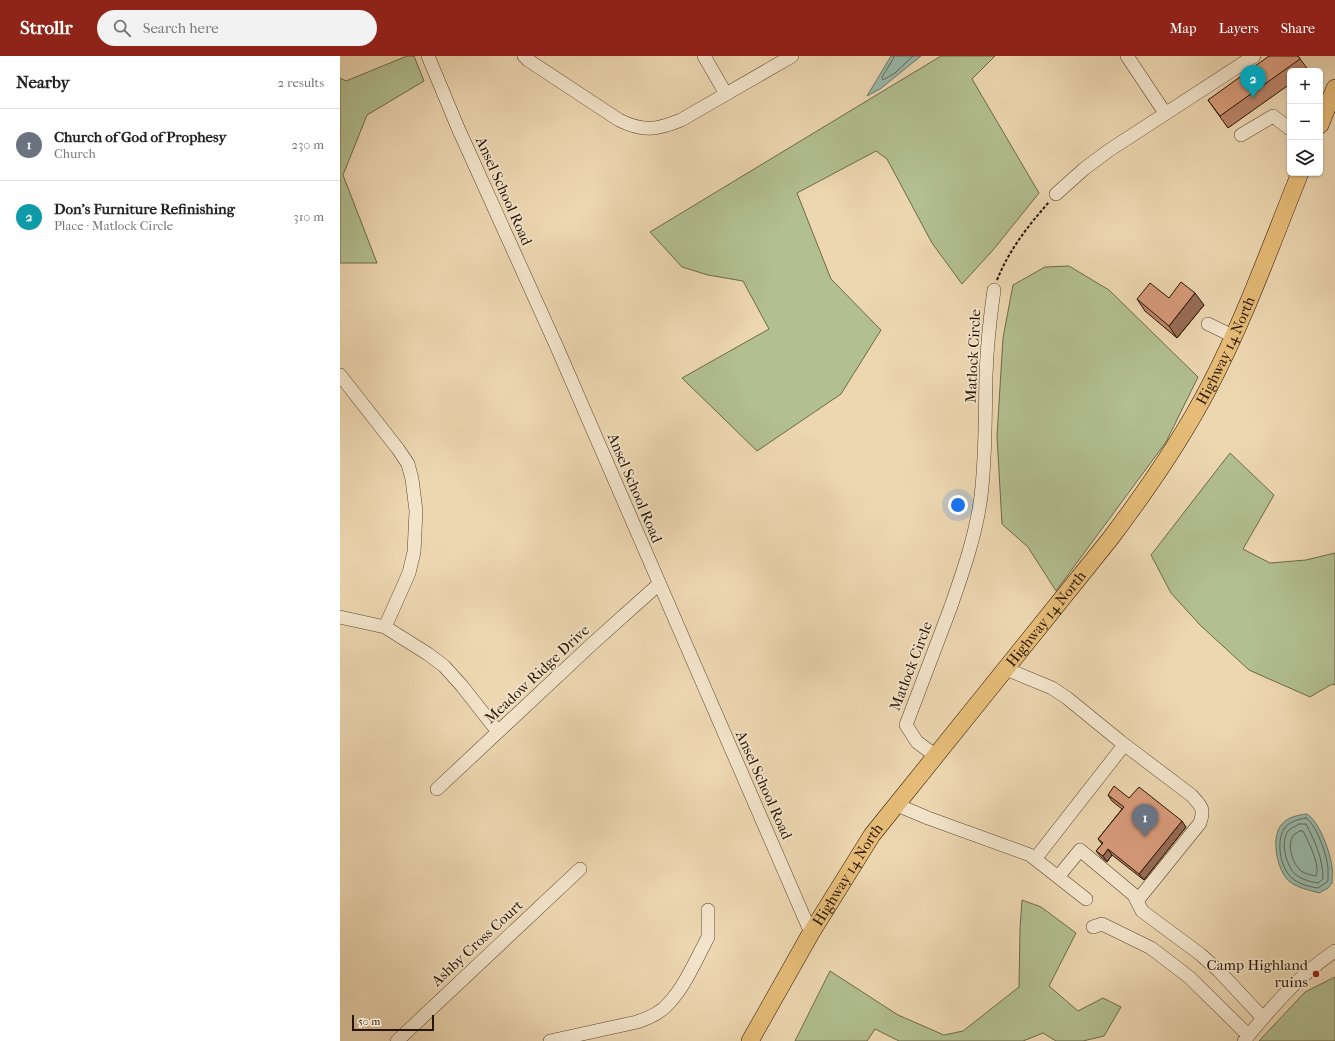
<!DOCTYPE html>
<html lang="en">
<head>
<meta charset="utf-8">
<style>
  :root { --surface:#fff; --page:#f2f2f2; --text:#222; --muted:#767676; --line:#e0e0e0; --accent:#8f2418 }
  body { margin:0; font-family:"IM FELL French Canon",serif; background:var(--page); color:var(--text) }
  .controls { position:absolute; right:12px; top:12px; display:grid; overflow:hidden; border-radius:6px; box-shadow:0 1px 3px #0004 }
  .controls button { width:36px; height:36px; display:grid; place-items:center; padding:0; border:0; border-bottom:1px solid var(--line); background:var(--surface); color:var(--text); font:20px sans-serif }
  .scale { position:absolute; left:12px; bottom:10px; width:82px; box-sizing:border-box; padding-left:4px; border:2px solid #261300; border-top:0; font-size:11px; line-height:14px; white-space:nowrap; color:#261300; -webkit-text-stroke:3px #f3e5cc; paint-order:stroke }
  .you { position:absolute; left:618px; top:449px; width:14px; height:14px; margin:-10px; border:3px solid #fff; border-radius:50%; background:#1a73e8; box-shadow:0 0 0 6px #1a73e833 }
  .badge { display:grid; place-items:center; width:26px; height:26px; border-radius:50%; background:var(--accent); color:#fff; font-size:13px; font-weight:700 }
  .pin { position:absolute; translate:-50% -33px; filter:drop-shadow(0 1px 2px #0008) }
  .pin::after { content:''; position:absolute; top:21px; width:14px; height:12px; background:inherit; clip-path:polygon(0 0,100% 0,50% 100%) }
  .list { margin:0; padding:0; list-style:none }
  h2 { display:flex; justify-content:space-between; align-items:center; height:52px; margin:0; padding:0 16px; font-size:17px }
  h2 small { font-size:13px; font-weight:400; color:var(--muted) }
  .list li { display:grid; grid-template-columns:26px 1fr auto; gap:12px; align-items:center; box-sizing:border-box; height:72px; padding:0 16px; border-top:1px solid var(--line) }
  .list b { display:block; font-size:15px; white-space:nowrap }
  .list p { margin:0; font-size:13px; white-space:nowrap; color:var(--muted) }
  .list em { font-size:13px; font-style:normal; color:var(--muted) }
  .icon { flex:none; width:22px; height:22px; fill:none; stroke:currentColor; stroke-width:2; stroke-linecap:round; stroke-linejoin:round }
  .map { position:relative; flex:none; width:995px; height:985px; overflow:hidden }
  header { display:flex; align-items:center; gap:24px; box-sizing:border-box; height:56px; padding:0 20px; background:var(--accent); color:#fff }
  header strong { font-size:19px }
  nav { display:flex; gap:22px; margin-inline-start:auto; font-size:14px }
  .search { width:280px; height:36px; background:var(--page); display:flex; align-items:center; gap:10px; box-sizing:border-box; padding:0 14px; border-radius:22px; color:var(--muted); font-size:15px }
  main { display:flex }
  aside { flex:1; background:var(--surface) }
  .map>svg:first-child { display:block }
</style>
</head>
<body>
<header>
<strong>Strollr</strong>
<div class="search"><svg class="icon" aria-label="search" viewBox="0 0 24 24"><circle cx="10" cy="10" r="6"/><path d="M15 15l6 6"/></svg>Search here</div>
<nav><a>Map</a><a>Layers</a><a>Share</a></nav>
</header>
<main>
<aside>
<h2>Nearby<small>2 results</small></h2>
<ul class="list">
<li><span class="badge" style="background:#6b7280">1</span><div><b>Church of God of Prophesy</b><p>Church</p></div><em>230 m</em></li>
<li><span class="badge" style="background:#0f9aa8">2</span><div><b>Don's Furniture Refinishing</b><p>Place · Matlock Circle</p></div><em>310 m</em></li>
</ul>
</aside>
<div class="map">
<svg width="995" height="985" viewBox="0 0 995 985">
  <rect width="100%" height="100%" fill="#edd7b1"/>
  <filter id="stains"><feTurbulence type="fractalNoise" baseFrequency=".005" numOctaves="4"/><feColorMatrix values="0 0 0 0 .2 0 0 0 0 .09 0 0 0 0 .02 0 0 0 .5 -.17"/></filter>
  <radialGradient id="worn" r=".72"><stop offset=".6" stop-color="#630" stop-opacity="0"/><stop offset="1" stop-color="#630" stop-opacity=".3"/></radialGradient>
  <path fill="#b2bf91" stroke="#6c6948" d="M67 0H74L84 25 27 59 3 119 37 207H0V22L6 25Z
    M601 0H655L632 23 699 137 653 194 622 228 592 187 547 103 536 95 457 137 491 223 541 274 501 338 417 395 342 322 429 273 403 225 368 219 342 211 310 176Z
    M729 210 769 234 858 321 826 386 716 535 688 491 662 468 657 380 663 282 673 229 705 211Z
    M890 397 934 439 903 493 930 507 966 504 995 497V629L992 628 970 641 909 614 860 569 831 537 811 499Z
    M682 844 701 851 736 877 709 930 738 955 763 942 781 951 764 980 743 985H716L703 977 683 985H559L535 973 527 985H455L490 915 558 959 604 979 623 975 679 931 680 873Z
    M995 921V985H919L965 936Z"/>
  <path fill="#99baac" stroke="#6b7767" d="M551 0H581L540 33 527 40Z
    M967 758C980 767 990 796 992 811 993 816 992 822 992 827L988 832 979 837C969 834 958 832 950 826 937 816 930 781 942 768 948 761 958 759 967 758Z"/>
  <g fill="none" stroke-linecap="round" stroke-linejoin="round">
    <path stroke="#606656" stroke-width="1" d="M554 0 553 3 542 21 543 24 555 17 573 0
      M966 762C977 769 987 800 988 812 988 817 988 821 988 825L978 832C970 831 959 828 952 822 940 812 936 785 944 773 948 766 959 763 966 762Z
      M959 768H966C975 785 983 803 983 823L978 827C970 826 960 823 954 817 946 808 940 786 948 775 951 772 956 770 959 768Z
      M960 775H963C968 785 981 810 976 820 970 819 962 817 959 813 952 805 947 789 953 780 954 778 958 776 960 775Z"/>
    <defs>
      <path id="minor" d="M88 0 118 72 216 289 471 877
        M184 0 188 4 279 64C303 76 317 74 341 64L452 0
        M364 0 386 38
        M787 0 825 57
        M901 79 933 60 950 73
        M716 138 744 113 768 95 914 0
        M868 268 893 280
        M0 319 58 393 68 408 72 423 76 455 74 496 69 517 45 571
        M0 561 45 571 88 598 104 610 122 630 158 676
        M666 613 712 632 727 642 781 686 851 739C861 750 865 752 860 767L797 845
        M596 700 577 686 566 669C581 630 595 592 610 553 623 516 636 479 641 440 646 399 645 359 646 319 647 290 650 262 654 234
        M97 733 252 588 319 528
        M557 749 588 762 690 799 746 843
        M695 803 784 689
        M718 821 740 794 794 839 802 855 860 898 879 915 923 962
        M753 871 762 868 811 892 849 921 908 979
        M57 985 240 813
        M210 985 297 966C309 962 321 957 329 947 344 931 354 908 364 889L368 881V854
        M904 985C931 952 959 919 995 895"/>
      <g id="major">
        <path d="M980 69 995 32"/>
        <path id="s1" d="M410 985 471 877 532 779 770 483C807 434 841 385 869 331 905 262 931 189 960 117"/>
      </g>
    </defs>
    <use href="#minor" stroke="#58442c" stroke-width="14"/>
    <use href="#major" stroke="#261300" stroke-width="18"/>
    <path stroke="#261300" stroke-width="2" stroke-dasharray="3 2" stroke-linecap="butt" d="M657 224C669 194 688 170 709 146"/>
    <use href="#minor" stroke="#f3e5cc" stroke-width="13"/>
    <use href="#major" stroke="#e6bc78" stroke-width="17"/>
  </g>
  <path fill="#ba856a" stroke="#261300" d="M958 0 969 15H950V28L888 72 868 44Z
    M829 242 864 249 837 282 805 255 797 243Z
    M768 739 789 742 846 771 804 824 772 799 767 806 761 801 756 795 762 788 758 783 782 753 772 745Z"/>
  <path fill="#976c56" stroke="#261300" d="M855 237 864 249 837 282 829 270Z
    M842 765 846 771 804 824 799 818Z
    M768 793 772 799 767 806 763 800Z"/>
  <path fill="#d89b7b" stroke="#261300" d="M929 0H958L960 3 880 60 868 44Z
    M841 226 855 237 829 270 797 243 810 227 829 242Z
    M774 730 789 742 799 731 842 765 799 818 768 793 763 800 756 795 763 787 758 783 784 751 768 739Z"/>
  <circle fill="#8f2418" stroke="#f3e5cc" stroke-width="1.5" cx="976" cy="918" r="4"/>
  <g text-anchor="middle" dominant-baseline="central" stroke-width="3.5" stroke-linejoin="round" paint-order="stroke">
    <g font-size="15" fill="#261300" stroke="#f3e5cc">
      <text transform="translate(164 135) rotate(66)">Ansel School Road</text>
      <text stroke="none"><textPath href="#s1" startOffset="841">Highway 14 North</textPath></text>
      <text transform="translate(633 300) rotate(-87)">Matlock Circle</text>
      <text transform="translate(295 432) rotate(67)">Ansel School Road</text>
      <text stroke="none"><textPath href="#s1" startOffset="517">Highway 14 North</textPath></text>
      <text transform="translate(571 610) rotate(-69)">Matlock Circle</text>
      <text transform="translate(197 618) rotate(-43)">Meadow Ridge Drive</text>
      <text transform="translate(424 729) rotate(66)">Ansel School Road</text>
      <text stroke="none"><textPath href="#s1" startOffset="193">Highway 14 North</textPath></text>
      <text transform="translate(137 887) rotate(-43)">Ashby Cross Court</text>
    </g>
    <g font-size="15" fill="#261300" stroke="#f3e5cc" text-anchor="end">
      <text x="968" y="909">Camp Highland<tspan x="968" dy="17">ruins</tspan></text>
    </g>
  </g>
  <rect width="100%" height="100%" filter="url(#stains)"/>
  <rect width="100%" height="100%" fill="url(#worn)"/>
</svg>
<div class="controls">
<button>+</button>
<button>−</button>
<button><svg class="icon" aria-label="layers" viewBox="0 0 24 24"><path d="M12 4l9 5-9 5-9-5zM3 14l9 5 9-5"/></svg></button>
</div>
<div class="scale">50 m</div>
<div class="you"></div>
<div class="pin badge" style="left:805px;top:781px;background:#6b7280">1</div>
<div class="pin badge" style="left:913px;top:42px;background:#0f9aa8">2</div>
</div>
</main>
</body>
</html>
